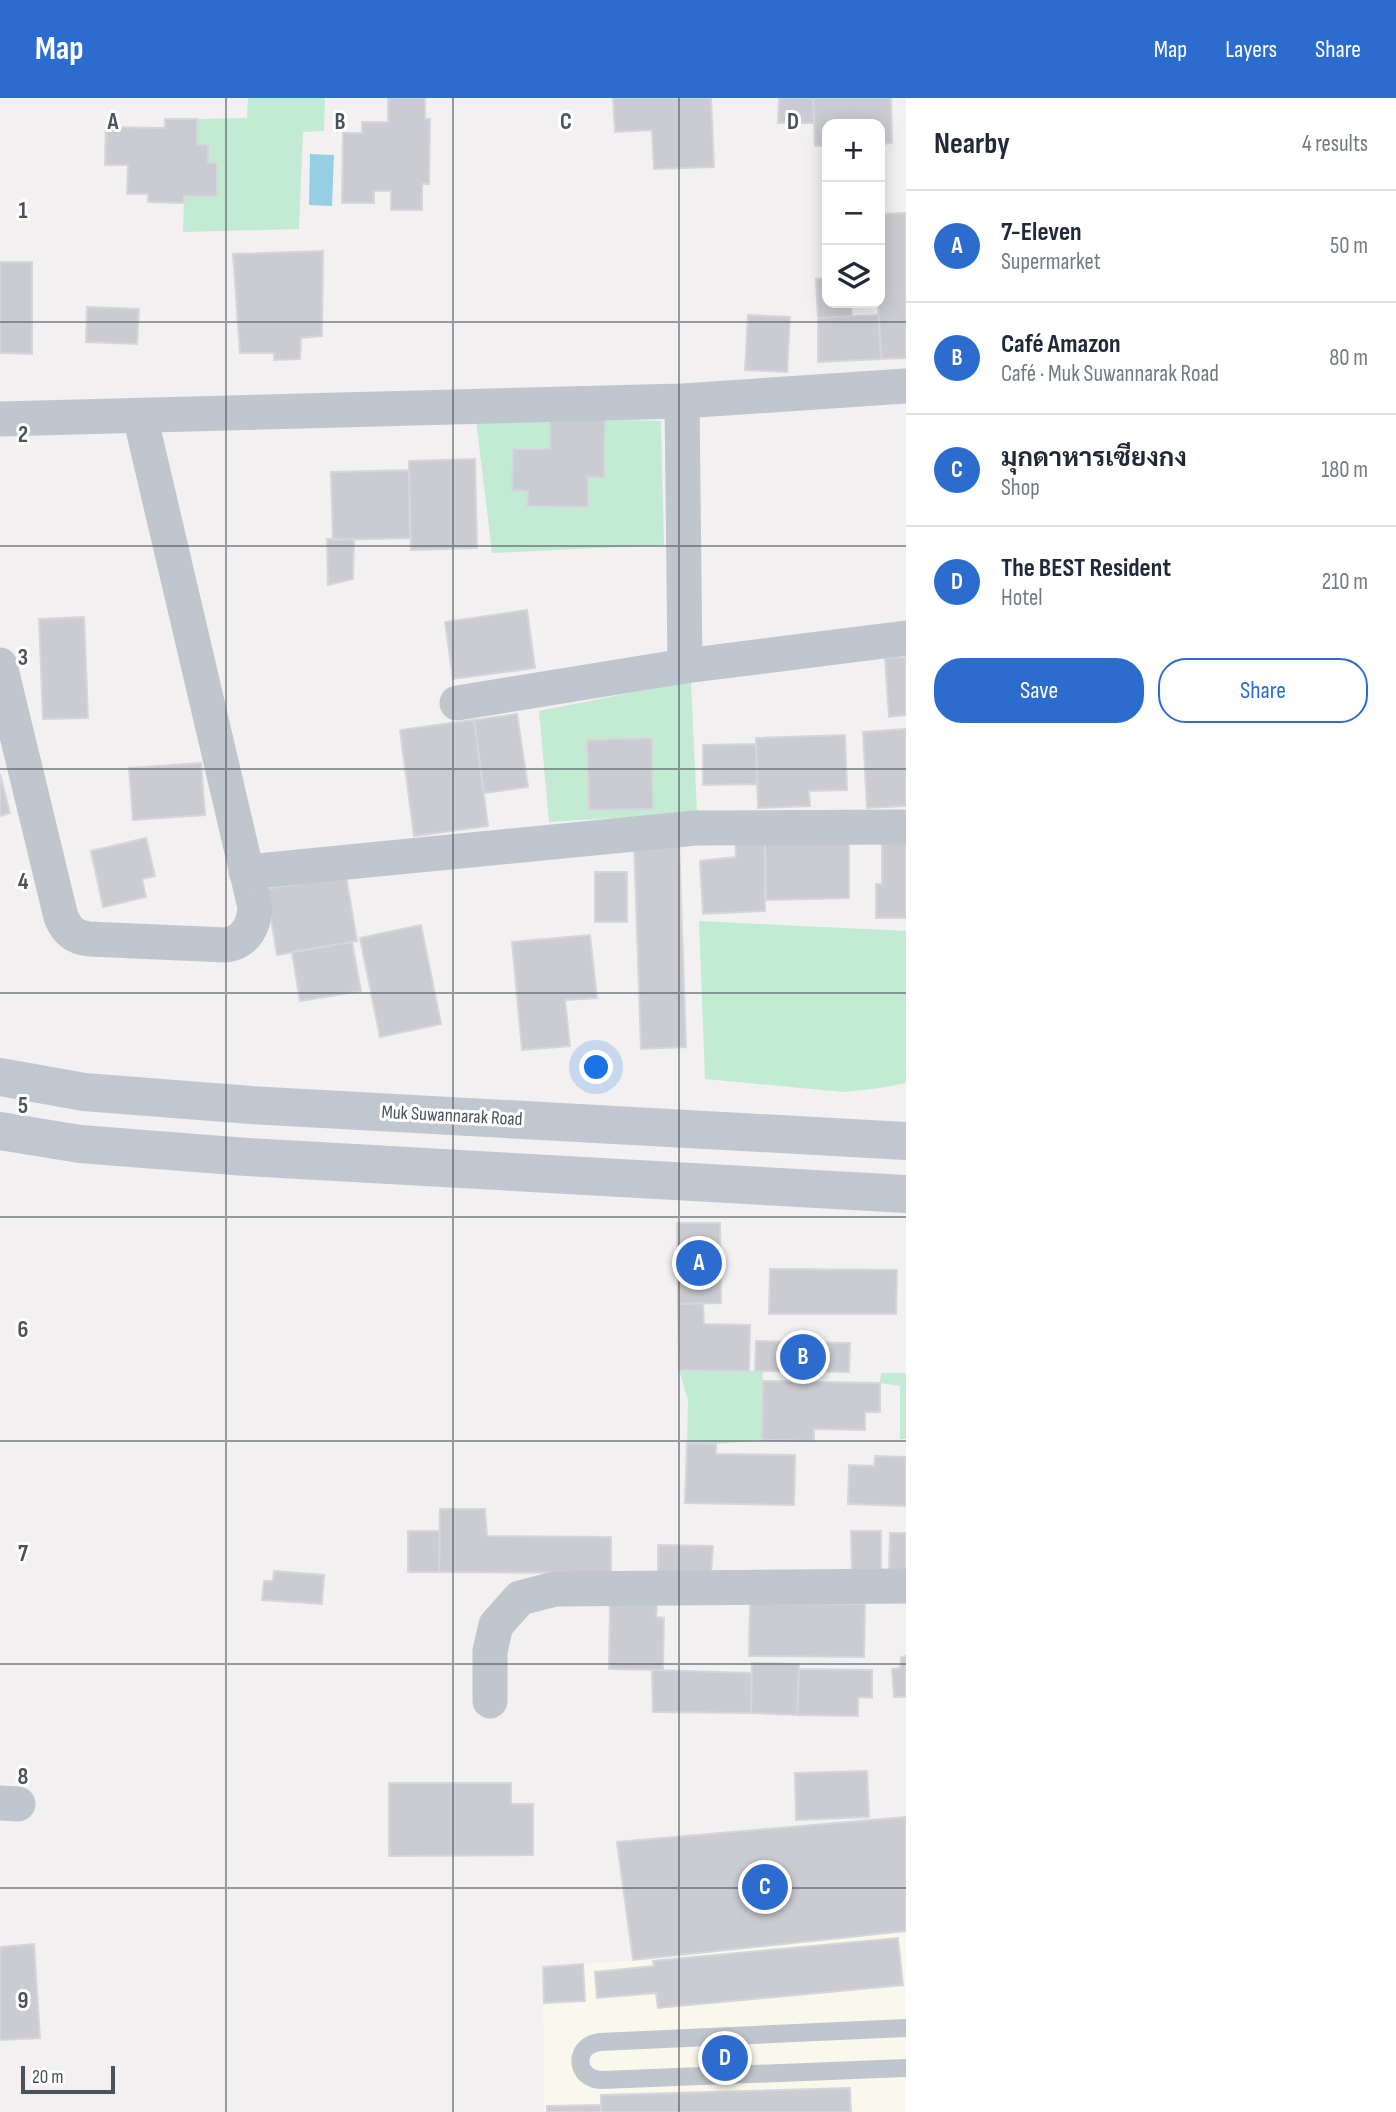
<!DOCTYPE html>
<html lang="en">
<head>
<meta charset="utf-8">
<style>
  :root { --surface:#fff; --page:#f6f6f7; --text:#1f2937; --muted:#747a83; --line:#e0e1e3; --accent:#2d6ccf }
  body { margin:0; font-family:"Sofia Sans Condensed",Sarabun,sans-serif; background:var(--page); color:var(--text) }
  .controls { position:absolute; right:21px; top:21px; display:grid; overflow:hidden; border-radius:14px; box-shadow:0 4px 18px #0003 }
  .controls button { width:63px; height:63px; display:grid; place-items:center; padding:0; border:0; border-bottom:2px solid var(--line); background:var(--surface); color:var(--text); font:35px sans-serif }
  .scale { position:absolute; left:21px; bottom:18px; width:94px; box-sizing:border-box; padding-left:7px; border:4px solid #4a525b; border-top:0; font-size:19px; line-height:24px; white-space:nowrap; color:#4a525b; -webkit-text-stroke:5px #fff; paint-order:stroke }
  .you { position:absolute; left:597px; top:970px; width:24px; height:24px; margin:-18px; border:5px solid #fff; border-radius:50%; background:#1a73e8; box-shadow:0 0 0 10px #1a73e833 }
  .badge { display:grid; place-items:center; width:46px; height:46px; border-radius:50%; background:var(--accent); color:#fff; font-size:23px; font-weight:700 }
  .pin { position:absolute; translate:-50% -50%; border:4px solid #fff; box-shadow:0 2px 7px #0006 }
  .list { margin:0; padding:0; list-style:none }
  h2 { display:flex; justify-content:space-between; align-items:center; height:91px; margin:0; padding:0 28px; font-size:30px }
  h2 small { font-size:23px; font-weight:400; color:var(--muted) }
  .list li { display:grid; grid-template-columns:46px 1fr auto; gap:21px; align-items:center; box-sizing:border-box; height:112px; padding:0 28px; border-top:2px solid var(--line) }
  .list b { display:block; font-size:26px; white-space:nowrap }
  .list p { margin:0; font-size:23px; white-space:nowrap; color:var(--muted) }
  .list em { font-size:23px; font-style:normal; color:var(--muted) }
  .actions { display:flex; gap:14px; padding:21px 28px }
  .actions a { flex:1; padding:16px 0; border:2px solid var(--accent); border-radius:28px; text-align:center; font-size:24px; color:var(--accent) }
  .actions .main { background:var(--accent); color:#fff }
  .icon { flex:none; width:38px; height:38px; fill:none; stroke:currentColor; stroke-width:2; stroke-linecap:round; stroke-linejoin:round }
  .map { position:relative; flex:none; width:906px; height:2014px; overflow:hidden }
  header { display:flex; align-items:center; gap:42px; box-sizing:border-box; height:98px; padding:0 35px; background:var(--accent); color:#fff }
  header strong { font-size:33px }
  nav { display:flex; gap:38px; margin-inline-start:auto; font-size:24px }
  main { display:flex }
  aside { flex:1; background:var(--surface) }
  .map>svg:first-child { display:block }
</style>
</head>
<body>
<header>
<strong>Map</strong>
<nav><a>Map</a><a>Layers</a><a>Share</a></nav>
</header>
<main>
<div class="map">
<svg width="906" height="2014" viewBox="0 0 906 2014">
  <rect width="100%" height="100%" fill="#f2f0f0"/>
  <path fill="#faf7ec" d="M906 1833V2014H544L543 1869 633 1862Z"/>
  <path fill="#c3ebd4" d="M248 0H325L324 33 303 34 299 131 183 134 184 98H217V65H208V47H197V21L247 20Z
    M550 320 661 323 664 447 492 455 476 322Z
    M691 583 697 715 549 724 539 613Z
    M699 823 906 833V985L880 990 843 994 705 981Z
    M679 1272 763 1273 762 1342 716 1346 687 1345 688 1302Z
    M881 1275H906V1341H900V1288L880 1285Z"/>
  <path fill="#95cfe3" d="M310 56 334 57 332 108 309 107Z"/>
  <path fill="#cbccd2" stroke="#d5d6db" stroke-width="2" d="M388 0H425V21H430L429 86H422V112H391V93H374V105H342L343 35H362V24H388Z
    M613 0H711L714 69 654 71 652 32 615 34Z
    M779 0H813L814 25H778Z
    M813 0H891L892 45 880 46V26H827V48H815Z
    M165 21H197V47H208V65H217V98H184V105L148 104V96H127L128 67H105L106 29 165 30Z
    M906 115V260L881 261 878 205 880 116Z
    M323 153 322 238 301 240 300 261 274 262V255H240L233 156Z
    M0 164H32V256L0 255Z
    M827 180V205H851L852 218 818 220 816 181Z
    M87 209 139 211 137 246 86 244Z
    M748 217 790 219 787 274 745 272Z
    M879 217 881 261 818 264V220Z
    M550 320 605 321 604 380 588 379V409L527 408 528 393H512L513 351H550Z
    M475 361 477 450 411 452 409 363Z
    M409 372 410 440 333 442 331 374Z
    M327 441H354L353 481 328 487Z
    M527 512 535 570 453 581 445 524Z
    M84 519 88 620 43 621 39 521Z
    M906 559V617L889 619 885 560Z
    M517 616 528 689 484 695 474 622Z
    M474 622 488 728 414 738 400 632Z
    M906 631V708L867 710 863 634Z
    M845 637 847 692 809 693 810 708 758 710 756 640Z
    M652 640 653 711 589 712 587 642Z
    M756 646 757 686 703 687V647Z
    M201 665 205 717 133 722 129 670Z
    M0 676 10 715 0 718Z
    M882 737H906V820H876V786H882Z
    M765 739V813L703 816 700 763 736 759 735 742Z
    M146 740 155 778 142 781 146 799 103 809 91 753Z
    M849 741V800L766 802 765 742Z
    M679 743 686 949 641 951 634 744Z
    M595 774H627V824H595Z
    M346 778 357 843 277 857 266 791Z
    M421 827 441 926 380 939 360 840Z
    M590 837 597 900 565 902 570 948 522 952 512 844Z
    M352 844 361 893 300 903 292 854Z
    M677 1125H720L721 1205 678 1206Z
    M770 1171 897 1172 896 1216H769Z
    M703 1205 704 1226 750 1227 749 1273 679 1272 678 1206Z
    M756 1243 850 1245 849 1274 755 1273Z
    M763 1283 880 1285V1314H865V1332L814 1331V1343L762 1342Z
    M687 1345 716 1346V1356L795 1357 794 1407 685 1405Z
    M875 1358 906 1359V1408L848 1406 849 1367 874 1368Z
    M440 1411H485L487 1438 611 1439V1475L439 1474Z
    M408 1433H440L439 1474H408Z
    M851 1433H881V1475H852Z
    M890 1435H906V1476H889Z
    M658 1447 713 1448 711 1476 658 1475Z
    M274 1473 324 1477 322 1506 262 1502 264 1483H273Z
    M750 1505 865 1506 864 1559 749 1558Z
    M610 1506 657 1507 656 1519 664 1520 663 1572 609 1571Z
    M906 1558V1599H894L892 1571 900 1570 901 1559Z
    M752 1565 799 1566 797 1617 751 1615Z
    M799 1571 872 1572V1600L858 1599V1618L797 1617Z
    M652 1572 752 1575 751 1615 653 1614Z
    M867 1673 869 1719 796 1722 795 1675Z
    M389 1685H511V1706H533V1757L389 1758Z
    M906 1719V1833L633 1862 617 1744Z
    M898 1840 903 1887 658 1910 656 1895 597 1900 595 1874 654 1868 653 1863Z
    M34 1846 40 1940 0 1942V1849Z
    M583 1866 585 1903 544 1905 543 1869Z
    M850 1990 851 2014H601V1997Z
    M601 2007V2014H547V2008Z"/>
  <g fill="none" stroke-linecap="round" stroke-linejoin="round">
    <path stroke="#c0c6cd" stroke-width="18" d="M906 1930 600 1944C573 1947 574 1981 602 1982L906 1970"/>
    <path stroke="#c0c6cd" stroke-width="35" d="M682 303 685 568
      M0 321 682 303 906 288
      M0 567 61 819C67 833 74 839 89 841L226 847C246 844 254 828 255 809L140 318
      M457 605 685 568 906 540
      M246 774 695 730 906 729
      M490 1603V1553L496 1527 520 1500 555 1491 906 1488
      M0 1705 18 1706"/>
    <path stroke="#c0c7d1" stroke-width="38" d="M0 979 84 994 251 1007 906 1043
      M0 1033 80 1046 247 1059 906 1096"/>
  </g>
  <path fill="none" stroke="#4a525b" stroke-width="2" stroke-opacity="0.55" d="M226 0V2014M453 0V2014M679 0V2014M0 224H906M0 448H906M0 671H906M0 895H906M0 1119H906M0 1343H906M0 1566H906M0 1790H906"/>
  <g text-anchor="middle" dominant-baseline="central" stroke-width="6" stroke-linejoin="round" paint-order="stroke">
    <g font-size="19" fill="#4a525b" stroke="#fff">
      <text transform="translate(452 1018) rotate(3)">Muk Suwannarak Road</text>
    </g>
  </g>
  <g font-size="23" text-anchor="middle" font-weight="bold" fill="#4a525b" stroke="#fff" stroke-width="6" stroke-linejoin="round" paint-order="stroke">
    <text x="113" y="31">A</text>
    <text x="340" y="31">B</text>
    <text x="566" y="31">C</text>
    <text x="793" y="31">D</text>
    <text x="23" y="120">1</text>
    <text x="23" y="344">2</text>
    <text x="23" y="567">3</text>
    <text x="23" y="791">4</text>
    <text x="23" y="1015">5</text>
    <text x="23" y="1239">6</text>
    <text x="23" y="1463">7</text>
    <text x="23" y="1686">8</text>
    <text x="23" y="1910">9</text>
  </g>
</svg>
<div class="controls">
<button>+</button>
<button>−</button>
<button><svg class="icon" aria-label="layers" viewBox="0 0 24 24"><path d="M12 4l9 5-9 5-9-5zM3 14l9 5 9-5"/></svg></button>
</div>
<div class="scale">20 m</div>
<div class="you"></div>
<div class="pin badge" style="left:699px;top:1165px">A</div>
<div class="pin badge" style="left:803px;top:1259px">B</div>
<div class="pin badge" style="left:765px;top:1789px">C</div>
<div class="pin badge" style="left:725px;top:1960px">D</div>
</div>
<aside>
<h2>Nearby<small>4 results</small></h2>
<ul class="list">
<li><span class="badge">A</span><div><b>7-Eleven</b><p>Supermarket</p></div><em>50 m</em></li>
<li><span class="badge">B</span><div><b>Café Amazon</b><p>Café · Muk Suwannarak Road</p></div><em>80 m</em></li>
<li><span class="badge">C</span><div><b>มุกดาหารเซียงกง</b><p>Shop</p></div><em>180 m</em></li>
<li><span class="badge">D</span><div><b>The BEST Resident</b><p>Hotel</p></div><em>210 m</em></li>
</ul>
<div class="actions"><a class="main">Save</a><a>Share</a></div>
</aside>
</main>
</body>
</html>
